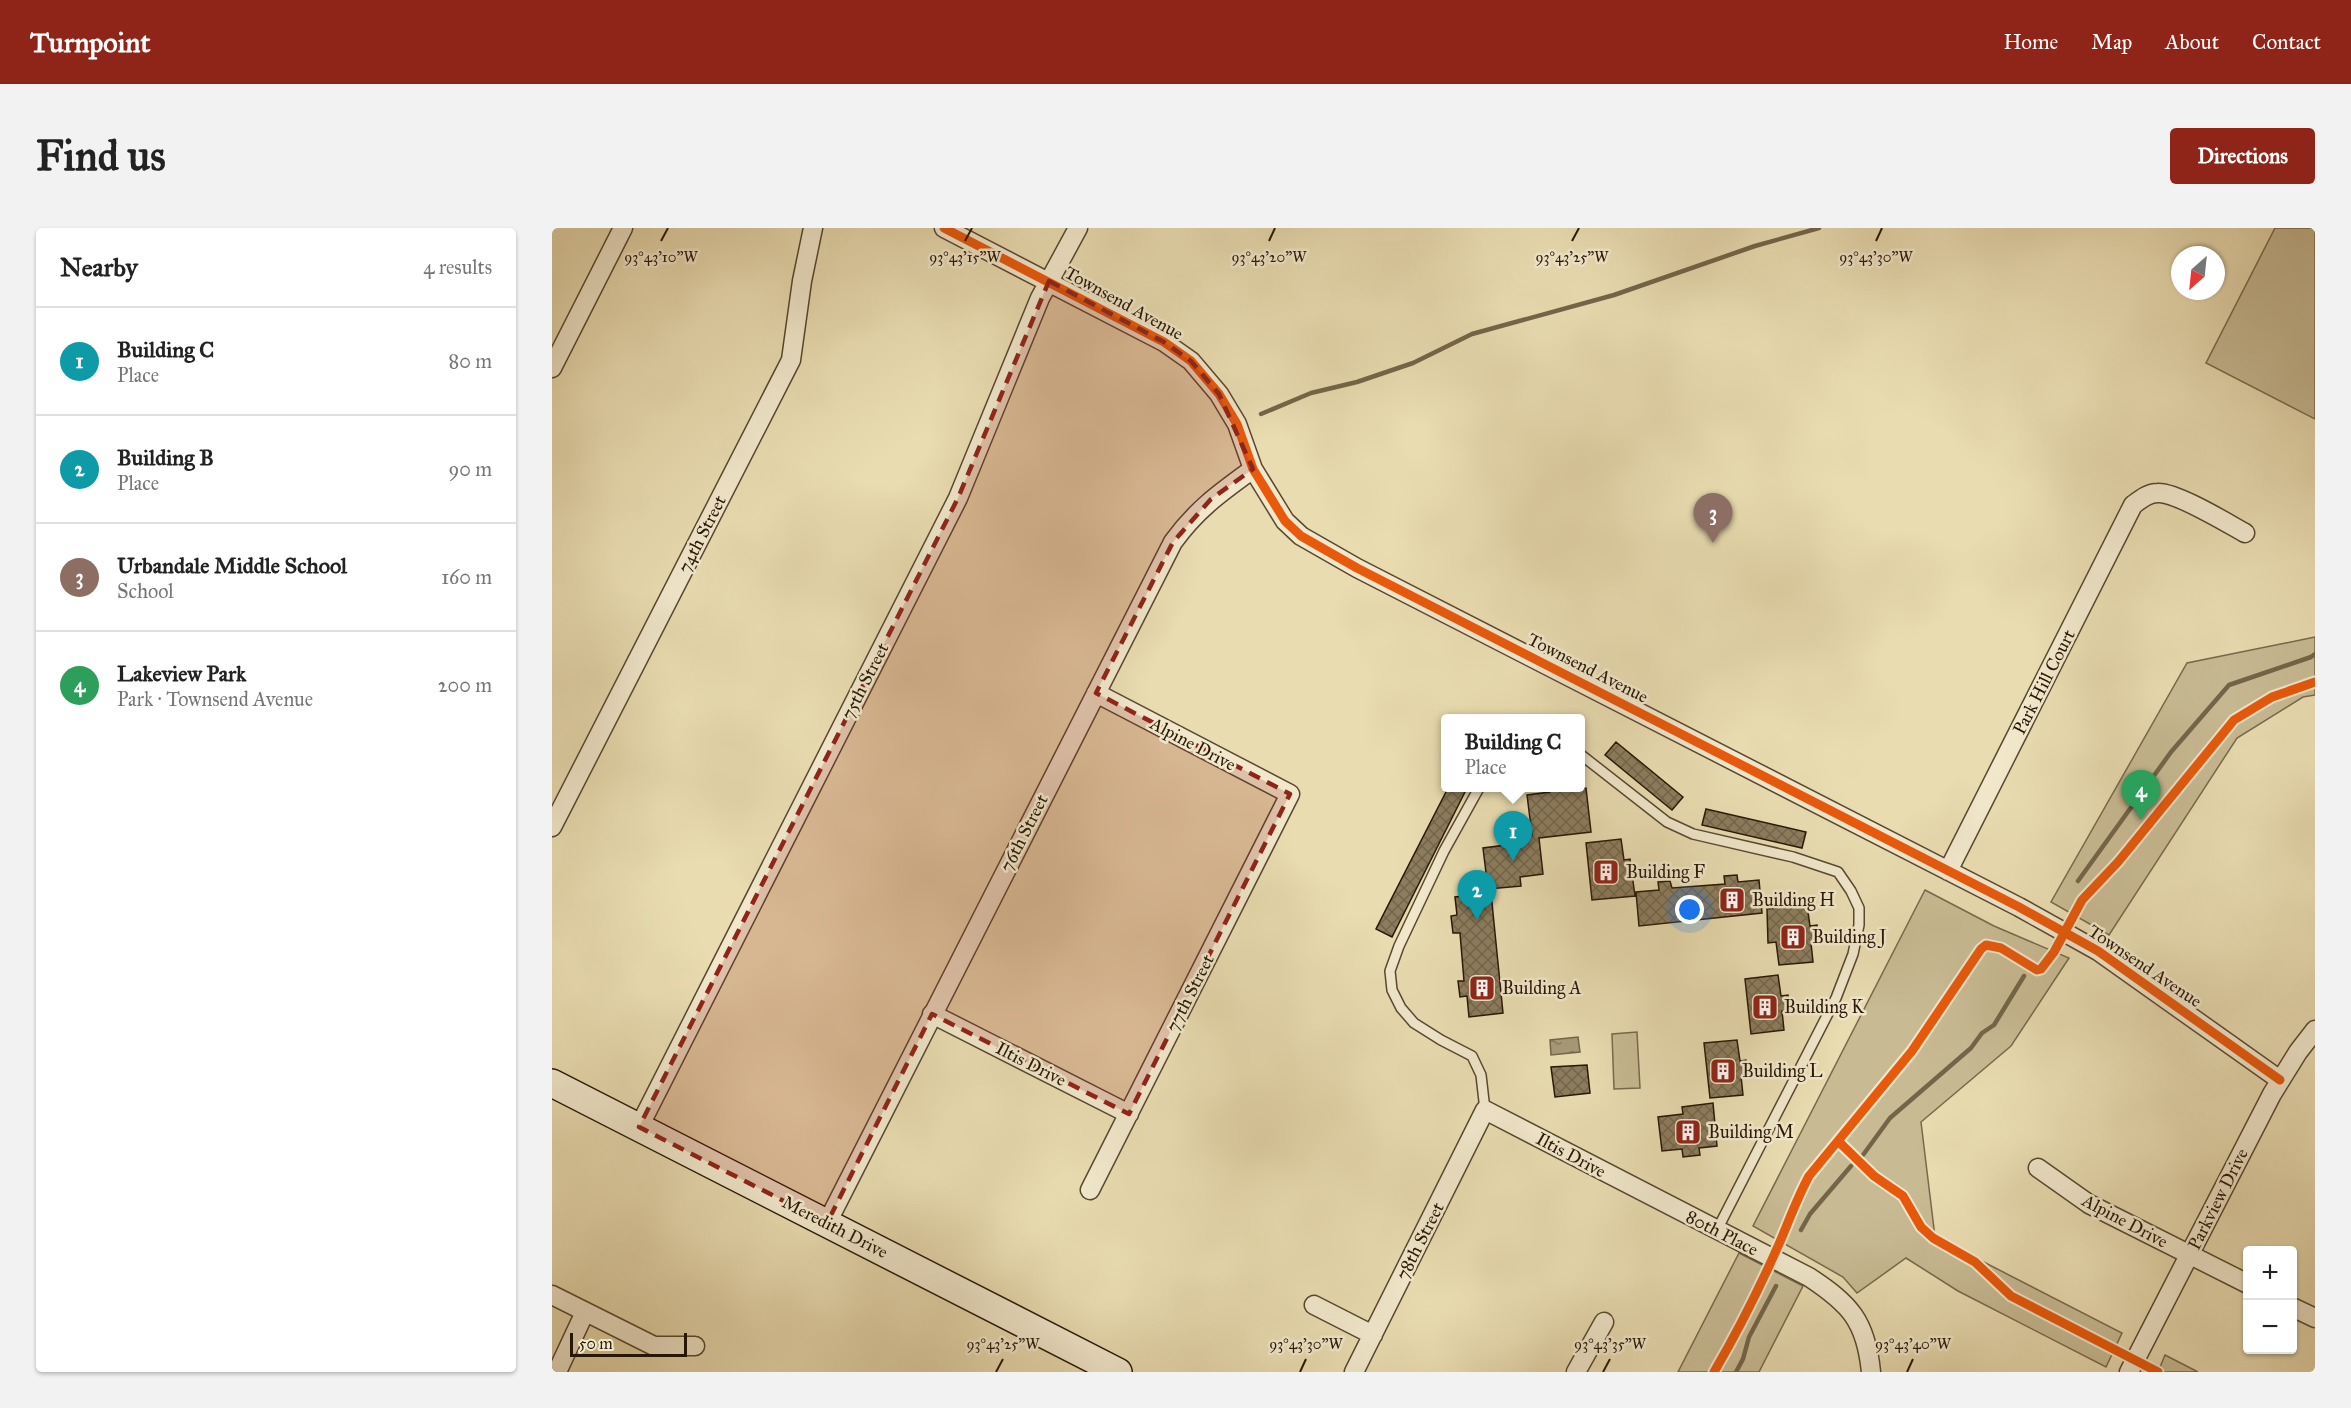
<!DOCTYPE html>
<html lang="en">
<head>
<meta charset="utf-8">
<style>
  :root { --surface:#fff; --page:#f2f2f2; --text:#222; --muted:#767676; --line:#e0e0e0; --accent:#8f2418 }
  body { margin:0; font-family:"IM FELL Great Primer",serif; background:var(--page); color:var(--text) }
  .controls { position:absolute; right:18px; bottom:18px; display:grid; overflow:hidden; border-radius:6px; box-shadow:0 2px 4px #0004 }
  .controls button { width:54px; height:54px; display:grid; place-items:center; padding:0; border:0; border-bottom:2px solid var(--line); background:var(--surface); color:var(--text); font:30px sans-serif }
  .compass { position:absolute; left:1619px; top:18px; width:54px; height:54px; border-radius:50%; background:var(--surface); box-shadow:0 2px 4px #0004; rotate:207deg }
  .scale { position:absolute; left:18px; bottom:15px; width:117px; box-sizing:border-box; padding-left:6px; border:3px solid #281705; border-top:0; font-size:16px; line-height:21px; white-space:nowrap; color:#281705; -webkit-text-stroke:4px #f1e8cc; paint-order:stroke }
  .you { position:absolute; left:1138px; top:682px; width:21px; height:21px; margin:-15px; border:4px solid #fff; border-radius:50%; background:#1a73e8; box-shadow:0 0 0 9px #1a73e833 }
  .badge { display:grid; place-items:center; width:39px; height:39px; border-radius:50%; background:var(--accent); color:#fff; font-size:20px; font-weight:700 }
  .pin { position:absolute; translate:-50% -50px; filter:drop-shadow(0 2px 3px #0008) }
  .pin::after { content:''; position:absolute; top:32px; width:21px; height:18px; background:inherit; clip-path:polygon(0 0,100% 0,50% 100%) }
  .popup { position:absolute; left:889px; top:486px; width:144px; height:78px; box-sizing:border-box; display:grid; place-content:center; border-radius:6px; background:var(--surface); filter:drop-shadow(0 2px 4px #0005); font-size:20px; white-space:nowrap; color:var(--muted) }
  .popup b { font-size:22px; color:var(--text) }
  .popup::after { content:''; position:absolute; left:50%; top:100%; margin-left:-12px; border:12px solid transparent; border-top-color:var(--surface) }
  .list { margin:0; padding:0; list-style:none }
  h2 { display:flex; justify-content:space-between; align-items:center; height:78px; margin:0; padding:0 24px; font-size:26px }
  h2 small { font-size:20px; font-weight:400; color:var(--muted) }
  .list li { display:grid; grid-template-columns:39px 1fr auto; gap:18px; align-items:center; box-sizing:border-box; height:108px; padding:0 24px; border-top:2px solid var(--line) }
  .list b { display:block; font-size:22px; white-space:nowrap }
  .list p { margin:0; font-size:20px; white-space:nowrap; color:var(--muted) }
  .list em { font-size:20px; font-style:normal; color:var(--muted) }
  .map { position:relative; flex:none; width:1763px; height:1144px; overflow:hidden; border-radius:6px }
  header { display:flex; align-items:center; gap:36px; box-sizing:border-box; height:84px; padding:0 30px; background:var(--accent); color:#fff }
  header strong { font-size:28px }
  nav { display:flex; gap:33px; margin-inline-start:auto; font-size:21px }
  .intro { display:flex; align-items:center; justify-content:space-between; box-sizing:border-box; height:144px; padding:0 36px }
  h1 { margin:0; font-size:42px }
  .button { padding:15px 27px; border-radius:6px; background:var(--accent); color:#fff; font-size:21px; font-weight:700 }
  main { display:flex; gap:36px; padding:0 36px }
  aside { flex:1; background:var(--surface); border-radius:6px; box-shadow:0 2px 4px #0004 }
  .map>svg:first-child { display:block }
</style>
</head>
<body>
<header>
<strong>Turnpoint</strong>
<nav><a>Home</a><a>Map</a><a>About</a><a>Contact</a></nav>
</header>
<div class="intro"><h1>Find us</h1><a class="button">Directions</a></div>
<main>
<aside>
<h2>Nearby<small>4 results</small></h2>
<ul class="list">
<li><span class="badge" style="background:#0f9aa8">1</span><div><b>Building C</b><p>Place</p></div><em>80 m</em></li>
<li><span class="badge" style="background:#0f9aa8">2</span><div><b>Building B</b><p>Place</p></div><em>90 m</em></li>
<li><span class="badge" style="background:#8d6e63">3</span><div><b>Urbandale Middle School</b><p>School</p></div><em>160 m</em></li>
<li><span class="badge" style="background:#2e9e5b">4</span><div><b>Lakeview Park</b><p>Park · Townsend Avenue</p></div><em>200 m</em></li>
</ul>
</aside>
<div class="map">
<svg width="1763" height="1144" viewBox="0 0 1763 1144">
  <defs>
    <pattern id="water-ripples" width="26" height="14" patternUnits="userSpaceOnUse" patternTransform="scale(1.5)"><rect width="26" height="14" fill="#a79977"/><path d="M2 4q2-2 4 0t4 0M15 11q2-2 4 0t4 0" fill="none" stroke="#887c60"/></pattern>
    <pattern id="building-cross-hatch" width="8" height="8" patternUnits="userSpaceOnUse" patternTransform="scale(1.5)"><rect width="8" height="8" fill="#8c7d5e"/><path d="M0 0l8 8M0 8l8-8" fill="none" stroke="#72654c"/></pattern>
  </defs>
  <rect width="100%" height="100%" fill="#e9dcb1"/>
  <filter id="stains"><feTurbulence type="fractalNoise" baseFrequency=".00333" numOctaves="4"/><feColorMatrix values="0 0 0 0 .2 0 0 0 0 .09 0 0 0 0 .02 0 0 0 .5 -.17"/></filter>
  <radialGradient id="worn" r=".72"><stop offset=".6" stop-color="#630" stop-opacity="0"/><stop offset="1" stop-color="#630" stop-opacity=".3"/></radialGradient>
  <path fill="#c8bb94" stroke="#78694c" stroke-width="1.5" d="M1723 0H1763V191L1654 135Z
    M1763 409V467L1751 469 1685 510 1557 707 1499 674 1635 435Z
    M1373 662 1442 698 1517 730 1459 818 1369 894 1383 1009 1570 1105 1554 1139 1406 1063 1354 1030 1305 1065 1291 1049 1201 998Z
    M1085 804 1088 860 1062 861 1060 806Z
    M1187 1025 1251 1058 1207 1144H1126Z
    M1613 1127 1646 1144H1606Z"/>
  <path fill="url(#water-ripples)" stroke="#746549" stroke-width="1.5" d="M1026 809 1028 824 999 827 998 812Z"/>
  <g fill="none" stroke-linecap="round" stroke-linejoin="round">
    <path stroke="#746549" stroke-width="4.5" d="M709 186 759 165 805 154 861 135 920 106 1062 67 1203 18 1267 0
      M1526 653 1619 524 1677 457 1759 429 1763 426
      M1311 927 1338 890 1419 820 1430 805 1442 797 1472 748
      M1249 1002 1258 986 1299 938
      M1184 1144 1191 1131 1197 1109 1224 1058"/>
  </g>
  <path fill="url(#building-cross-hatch)" stroke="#281705" stroke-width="1.5" d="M1064 514 1131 569 1120 582 1053 527Z
    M896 560H915L840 709 824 701Z
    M998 560H1013V563L1034 560 1039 604 987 610 991 646 968 649 969 658 936 661 931 620 954 617V609L980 607 975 567 998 564Z
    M1154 581 1254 604 1250 620 1150 597Z
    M1069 611 1072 632 1078 631 1083 668 1040 672 1034 615Z
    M1185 647 1186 654 1207 652 1210 685 1087 698 1084 664 1107 662 1106 654 1118 653 1120 660 1173 656 1172 648Z
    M939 665 951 785 917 789 915 768 908 769 906 753H912L908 705H901L899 688 905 687 903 669Z
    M1255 677 1258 698 1265 697 1266 714 1259 715 1261 734 1227 737 1224 714 1216 715 1215 681Z
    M1226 747 1229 768 1236 767 1237 783H1230L1232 802 1199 806 1193 751Z
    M1185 812 1188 833 1194 832 1196 847 1189 848 1191 867 1158 870 1152 815Z
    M1035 837 1038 865 1003 869 999 839Z
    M1161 875 1165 918 1147 920 1148 927 1131 929 1130 921 1110 923 1106 889 1131 886 1130 879Z"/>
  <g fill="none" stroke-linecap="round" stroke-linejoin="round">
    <defs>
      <path id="lane" d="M1028 526 1115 594 1141 606 1241 629 1286 644 1299 663 1307 680V697L1301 726 1284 770 1165 1002
        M927 560 892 623 847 718 838 743 840 762 849 780 862 795 889 812 920 828 929 847 933 882"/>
      <path id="street" d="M392 0 612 114 639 133 667 166 685 196 701 241 733 293 749 308 805 340 1467 679 1546 723 1728 852
        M0 140 71 0
        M0 599 239 132 250 53 261 0
        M1396 643 1581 277C1589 271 1596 265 1606 265 1624 264 1675 295 1693 305
        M380 786 577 886
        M87 899 406 270 488 70 526 0
        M1486 940 1537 976 1696 1056
        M538 962 738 566 544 465
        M275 995 621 314C645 281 668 265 701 241
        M0 1067 102 1118H143
        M762 1077 821 1107
        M1740 1079 1763 1090
        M5 1144 33 1084
        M802 1144 933 882 1257 1049C1298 1076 1314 1093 1319 1144
        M1024 1144 1052 1094
        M1577 1144 1720 866 1746 824 1763 802"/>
      <path id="secondary" d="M0 855 566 1144"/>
    </defs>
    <use href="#lane" stroke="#584830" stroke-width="12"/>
    <use href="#street" stroke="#584830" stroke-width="21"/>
    <use href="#secondary" stroke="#281705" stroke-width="30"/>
    <use href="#lane" stroke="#f1e8cc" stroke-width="9"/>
    <use href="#street" stroke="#f1e8cc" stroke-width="18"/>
    <use href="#secondary" stroke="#f1e8cc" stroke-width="27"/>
    <defs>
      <path id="cycleway" d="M392 0 612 114 639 133 667 166 685 196 701 241 733 293 749 308 805 340 1467 679 1546 723 1728 852
        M1286 913 1322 948 1351 968 1369 999 1381 1010 1423 1034 1459 1068 1606 1144
        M1162 1144C1186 1103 1208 1059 1227 1016 1237 993 1245 970 1257 948L1360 823 1429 721 1434 717 1449 720 1485 742 1489 741 1502 724 1530 672 1566 634 1682 492 1720 469 1763 454"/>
    </defs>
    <use href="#cycleway" stroke="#f1e8cc" stroke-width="13"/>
    <use href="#cycleway" stroke="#e8590c" stroke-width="9"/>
  </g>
  <path fill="#8f2418" fill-opacity="0.2" stroke="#8f2418" stroke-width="4.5" stroke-dasharray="12 8" stroke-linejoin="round" d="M497 53 612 114 639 133 667 166 701 241 659 271 621 314 544 465 738 566 577 886 380 786 275 995 87 899 406 270Z"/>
  <path fill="none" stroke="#281705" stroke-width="2" d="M109 13 116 0M413 13 420 0M717 13 723 0M1020 13 1027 0M1324 13 1330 0M444 1144 451 1131M748 1144 754 1131M1051 1144 1058 1131M1355 1144 1361 1131"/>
  <defs>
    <symbol id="building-square" viewBox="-11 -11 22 22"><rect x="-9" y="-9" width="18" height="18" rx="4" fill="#8f2418" stroke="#f1e8cc"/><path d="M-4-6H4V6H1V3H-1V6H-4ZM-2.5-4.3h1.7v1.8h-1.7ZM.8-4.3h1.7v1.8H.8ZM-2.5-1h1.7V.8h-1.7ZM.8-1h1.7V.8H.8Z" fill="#fff"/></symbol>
  </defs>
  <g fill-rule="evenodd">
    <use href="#building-square" x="1039" y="629" width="30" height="30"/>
    <use href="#building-square" x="1165" y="657" width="30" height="30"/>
    <use href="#building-square" x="1226" y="694" width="30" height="30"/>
    <use href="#building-square" x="915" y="745" width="30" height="30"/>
    <use href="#building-square" x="1198" y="764" width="30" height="30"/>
    <use href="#building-square" x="1156" y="828" width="30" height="30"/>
    <use href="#building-square" x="1121" y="889" width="30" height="30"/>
  </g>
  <g text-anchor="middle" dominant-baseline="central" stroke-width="5" stroke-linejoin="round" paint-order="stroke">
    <g font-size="18" fill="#281705" stroke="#f1e8cc">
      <text transform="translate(572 75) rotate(29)">Townsend Avenue</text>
      <text transform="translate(150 306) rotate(-63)">74th Street</text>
      <text transform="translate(1036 440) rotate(27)">Townsend Avenue</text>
      <text transform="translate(313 453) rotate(-63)">75th Street</text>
      <text transform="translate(1492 454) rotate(-63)">Park Hill Court</text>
      <text transform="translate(641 516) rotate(28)">Alpine Drive</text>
      <text transform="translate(472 605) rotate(-63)">76th Street</text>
      <text transform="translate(1593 738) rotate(34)">Townsend Avenue</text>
      <text transform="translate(638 765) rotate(-63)">77th Street</text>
      <text transform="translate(479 836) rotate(27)">Iltis Drive</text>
      <text transform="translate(1019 927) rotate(28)">Iltis Drive</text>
      <text transform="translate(1666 971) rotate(-63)">Parkview Drive</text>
      <text transform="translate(1573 993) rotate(28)">Alpine Drive</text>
      <text transform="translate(283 999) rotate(27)">Meredith Drive</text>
      <text transform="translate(1170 1005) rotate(27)">80th Place</text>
      <text transform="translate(868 1013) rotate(-63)">78th Street</text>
    </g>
    <g font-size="18" fill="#281705" stroke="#f1e8cc" text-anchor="start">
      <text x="1074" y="644">Building F</text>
      <text x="1200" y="672">Building H</text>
      <text x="1260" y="709">Building J</text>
      <text x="950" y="760">Building A</text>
      <text x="1232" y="779">Building K</text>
      <text x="1190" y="843">Building L</text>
      <text x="1156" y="904">Building M</text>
    </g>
  </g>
  <g font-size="15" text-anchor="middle" fill="#281705" stroke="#f1e8cc" stroke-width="5" stroke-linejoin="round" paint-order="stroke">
    <text x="109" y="34">93°43'10"W</text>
    <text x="413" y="34">93°43'15"W</text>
    <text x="717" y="34">93°43'20"W</text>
    <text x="1020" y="34">93°43'25"W</text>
    <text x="1324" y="34">93°43'30"W</text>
    <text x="451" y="1121">93°43'25"W</text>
    <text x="754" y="1121">93°43'30"W</text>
    <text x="1058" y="1121">93°43'35"W</text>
    <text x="1361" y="1121">93°43'40"W</text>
  </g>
  <rect width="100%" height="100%" filter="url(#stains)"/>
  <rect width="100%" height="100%" fill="url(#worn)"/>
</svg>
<div class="controls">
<button>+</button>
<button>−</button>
</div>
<svg class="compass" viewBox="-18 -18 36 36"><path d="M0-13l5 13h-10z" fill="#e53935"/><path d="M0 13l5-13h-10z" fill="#767676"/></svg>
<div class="scale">50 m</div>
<div class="you"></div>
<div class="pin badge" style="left:961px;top:633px;background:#0f9aa8">1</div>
<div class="popup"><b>Building C</b>Place</div>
<div class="pin badge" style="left:925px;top:692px;background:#0f9aa8">2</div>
<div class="pin badge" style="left:1161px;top:315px;background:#8d6e63">3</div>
<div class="pin badge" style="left:1589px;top:592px;background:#2e9e5b">4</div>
</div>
</main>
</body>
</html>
